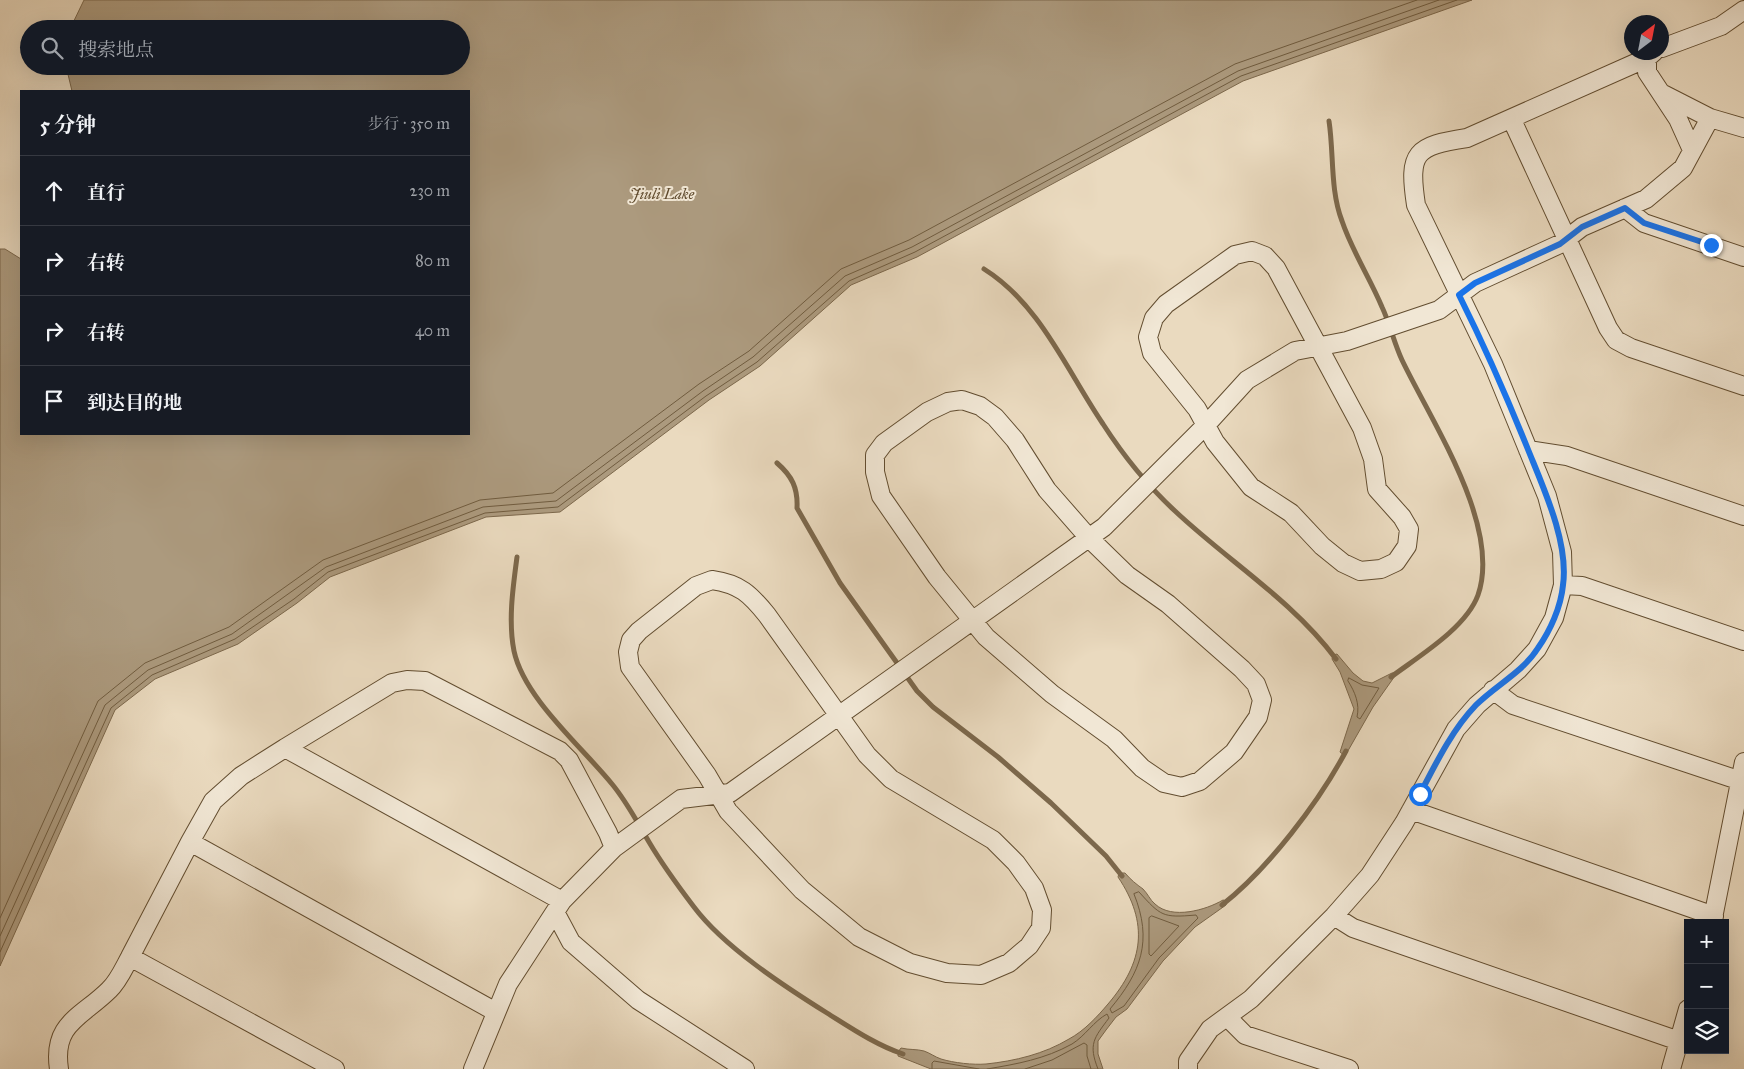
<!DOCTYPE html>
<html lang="zh">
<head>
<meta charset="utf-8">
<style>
  :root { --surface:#171b24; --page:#242831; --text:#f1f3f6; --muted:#9ea1a6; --line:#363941 }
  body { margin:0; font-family:"IM FELL Great Primer","Noto Serif SC",serif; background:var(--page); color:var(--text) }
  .controls { position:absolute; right:15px; bottom:15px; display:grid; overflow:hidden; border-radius:0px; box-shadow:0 5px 20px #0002 }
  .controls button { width:45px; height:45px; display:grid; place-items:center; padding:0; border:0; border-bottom:1px solid var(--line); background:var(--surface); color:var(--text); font:25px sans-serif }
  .compass { position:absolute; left:1624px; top:15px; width:45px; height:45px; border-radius:50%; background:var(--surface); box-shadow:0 5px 20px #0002; rotate:32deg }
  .stop { position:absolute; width:15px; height:15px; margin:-11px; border:4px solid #1a73e8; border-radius:50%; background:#fff }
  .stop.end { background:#1a73e8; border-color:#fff; box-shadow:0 1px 5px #0008 }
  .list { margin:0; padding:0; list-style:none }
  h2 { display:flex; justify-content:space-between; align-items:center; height:65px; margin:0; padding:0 20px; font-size:21px }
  h2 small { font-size:16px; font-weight:400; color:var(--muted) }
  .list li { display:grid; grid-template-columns:32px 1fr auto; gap:15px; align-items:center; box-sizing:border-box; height:70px; padding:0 20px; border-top:1px solid var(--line) }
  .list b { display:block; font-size:19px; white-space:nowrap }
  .list em { font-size:16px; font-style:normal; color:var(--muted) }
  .icon { flex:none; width:28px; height:28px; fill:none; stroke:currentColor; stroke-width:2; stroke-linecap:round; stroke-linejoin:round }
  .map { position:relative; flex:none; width:1744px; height:1069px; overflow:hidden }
  .search { position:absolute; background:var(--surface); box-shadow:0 5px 20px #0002; left:20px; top:20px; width:450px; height:55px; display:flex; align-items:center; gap:12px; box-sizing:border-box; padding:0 18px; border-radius:28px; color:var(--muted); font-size:19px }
  .panel { position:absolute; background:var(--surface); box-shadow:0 5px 20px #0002; left:20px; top:90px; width:450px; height:345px; border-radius:0px }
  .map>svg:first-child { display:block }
</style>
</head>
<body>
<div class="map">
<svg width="1744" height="1069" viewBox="0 0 1744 1069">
  <rect width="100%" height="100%" fill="#eadabf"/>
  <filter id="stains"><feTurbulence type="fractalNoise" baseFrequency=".004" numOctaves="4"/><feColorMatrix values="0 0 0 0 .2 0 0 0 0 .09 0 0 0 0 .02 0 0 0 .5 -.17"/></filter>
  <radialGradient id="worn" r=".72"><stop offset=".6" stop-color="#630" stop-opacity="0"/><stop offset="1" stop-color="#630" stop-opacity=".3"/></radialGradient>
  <path fill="#ac9a7e" stroke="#7c684c" d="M84 0H1472L1243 81 917 257 851 285 760 366 709 400 560 512 486 517 330 577 297 603 238 644 155 679 115 710 0 966V249H5L21 259V434H469V91H72L66 66H461V29H70Z
    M1337 654 1353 673 1363 681 1372 683 1392 673H1397L1373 707 1345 756 1340 752 1354 709 1340 672 1332 659 1333 655Z
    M1119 873H1125C1131 880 1136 884 1143 889 1148 894 1150 900 1155 904 1172 920 1206 910 1223 900L1227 901 1226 905 1195 927 1163 961 1127 1009 1116 1017 1106 1030 1098 1041V1054L1103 1069H931L898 1056V1052L901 1048C909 1050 917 1049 924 1051 930 1053 935 1057 941 1059 954 1063 973 1065 986 1064 1015 1061 1044 1054 1069 1039 1084 1031 1097 1017 1108 1004 1144 962 1149 923 1118 877Z"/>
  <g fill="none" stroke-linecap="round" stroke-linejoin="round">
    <path stroke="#705c3f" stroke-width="1" d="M1349 678 1362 685 1379 688 1360 719 1357 717C1360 704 1355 692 1348 681Z
      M1139 892C1161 916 1162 918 1196 915L1198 918 1159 958 1124 1006 1112 1013 1110 1009C1141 972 1153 941 1134 894Z
      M1152 916 1179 926 1151 956 1149 954V918Z
      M0 918 98 701 145 663 229 627 323 560 480 500 553 493 699 384 749 351 841 269 909 240 1235 64 1417 0
      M0 936 105 705 148 670 232 634 326 567 483 507 556 501 703 391 753 357 845 276 912 247 1238 71 1439 0
      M0 952 111 708 152 675 235 639 294 599 328 572 485 513 558 507 706 396 757 362 849 281 915 252 1241 76 1457 0
      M932 1069V1063L934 1061 979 1069
      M987 1069C1017 1064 1045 1059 1072 1044 1085 1036 1094 1021 1107 1014L1109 1018C1094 1038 1088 1044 1098 1069
      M1025 1069 1052 1060 1084 1043 1087 1045V1056L1091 1069"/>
    <path stroke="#7c684c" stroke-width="5" d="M1329 121C1334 154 1330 190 1342 221 1352 251 1370 278 1382 307 1390 324 1394 343 1402 360 1431 421 1502 526 1478 595 1466 628 1419 656 1391 677
      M984 269C1040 304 1067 371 1103 424 1123 455 1148 486 1175 511 1228 561 1292 600 1336 659
      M777 463C792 476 798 488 797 508L840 583 917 691 933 707 998 757 1051 803 1106 856 1122 876
      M517 557C513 587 508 621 514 651 524 698 582 747 612 784 627 802 637 822 649 842 662 864 678 886 694 907 724 947 784 986 827 1013 851 1028 876 1045 903 1054
      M1222 905C1268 869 1319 802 1346 751"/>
    <defs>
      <path id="minor" d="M1662 48 1721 26 1744 10
        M1654 52 1647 58V72L1678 119 1692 150
        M1661 93 1710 118
        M1512 120 1608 328 1616 340 1631 348 1744 386
        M1625 208 1644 223 1744 257
        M1252 251 1265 256 1276 268 1362 428 1373 459 1377 489 1402 517 1409 529 1407 546 1396 562 1381 569 1360 571 1343 563 1322 546 1291 513 1251 487 1215 442 1197 409 1152 353 1148 337 1154 318 1166 304 1235 255Z
        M962 400 980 406 995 417 1015 440 1047 490 1089 538 1127 575 1168 604 1242 669 1256 684 1262 700 1258 717 1234 752 1200 781 1182 787 1164 783 1142 768 1114 739 1052 694 986 637 937 577 881 496 875 472V455L884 443 927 412 948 402Z
        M1528 450 1567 456 1744 516
        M712 580C740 584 750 594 767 615L867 755 891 779 993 840 1016 863 1034 888 1042 910 1041 928 1029 946 1009 963 981 975 947 973 910 963 859 937 802 890 728 811 707 775 630 667 628 652 631 640 639 631 696 586Z
        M1563 585 1582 586 1744 641
        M1493 690 1513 705 1741 781
        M285 748 392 683 407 680 425 681 560 751 569 760 608 833 614 848
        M1411 810 1714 916
        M190 842 213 801 241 776 285 748 562 901
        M555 912 571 942 638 1000 745 1069
        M1334 916 1353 928 1679 1041
        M1712 923 1744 762
        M1227 1017 1245 1035 1349 1069
        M59 1069C52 1023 82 1017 109 990 118 982 124 968 130 957
        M335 1069 130 957 190 842 496 1012
        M473 1069 508 984 562 901 614 848 681 799 730 793 1104 527 1206 425 1247 380 1295 351 1347 341 1439 310 1475 283 1560 244 1582 227 1646 199 1683 168 1710 118 1744 128
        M1188 1069V1061L1210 1029 1251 999 1334 916 1370 875 1404 823 1456 729 1477 705 1518 670 1537 649 1554 618 1563 585 1562 552 1547 496 1493 364 1416 205C1408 152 1415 146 1467 138L1647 58
        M1671 1069 1688 1009"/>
    </defs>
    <use href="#minor" stroke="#624d30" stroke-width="20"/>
    <use href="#minor" stroke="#f1e7d5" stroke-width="18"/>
  </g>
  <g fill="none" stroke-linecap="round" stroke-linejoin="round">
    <path stroke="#1a73e8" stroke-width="6" d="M1420 794C1436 763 1452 730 1476 705 1496 685 1523 672 1538 648 1550 631 1561 607 1563 585 1569 542 1543 487 1527 447 1506 395 1484 345 1459 295L1475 283 1560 244 1582 227 1625 208 1644 223 1711 245"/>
  </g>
  <g text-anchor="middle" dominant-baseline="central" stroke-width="4" stroke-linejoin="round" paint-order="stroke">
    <g font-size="15" font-style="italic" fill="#5e492c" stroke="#f1e7d5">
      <text x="662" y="194">Jiuli Lake</text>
    </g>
  </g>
  <rect width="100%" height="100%" filter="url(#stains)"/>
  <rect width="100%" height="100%" fill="url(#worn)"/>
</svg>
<div class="controls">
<button>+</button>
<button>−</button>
<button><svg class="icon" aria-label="layers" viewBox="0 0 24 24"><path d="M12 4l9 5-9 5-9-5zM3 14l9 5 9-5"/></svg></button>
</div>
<svg class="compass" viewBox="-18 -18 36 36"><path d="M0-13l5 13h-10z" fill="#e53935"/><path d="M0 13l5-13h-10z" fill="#9ea1a6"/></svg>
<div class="stop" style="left:1420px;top:794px"></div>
<div class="stop end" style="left:1711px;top:245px"></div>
<div class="search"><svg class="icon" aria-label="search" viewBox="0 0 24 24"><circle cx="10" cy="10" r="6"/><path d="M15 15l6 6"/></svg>搜索地点</div>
<section class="panel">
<h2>5 分钟<small>步行 · 350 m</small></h2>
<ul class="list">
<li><svg class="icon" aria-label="ahead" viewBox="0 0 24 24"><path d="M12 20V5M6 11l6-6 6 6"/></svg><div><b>直行</b></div><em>230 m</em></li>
<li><svg class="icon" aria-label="right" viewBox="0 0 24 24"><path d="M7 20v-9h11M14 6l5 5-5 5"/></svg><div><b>右转</b></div><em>80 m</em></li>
<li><svg class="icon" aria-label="right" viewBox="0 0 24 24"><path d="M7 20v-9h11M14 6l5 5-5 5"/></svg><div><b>右转</b></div><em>40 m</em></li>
<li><svg class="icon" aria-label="arrive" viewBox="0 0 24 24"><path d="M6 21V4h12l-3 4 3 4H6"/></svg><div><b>到达目的地</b></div></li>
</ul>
</section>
</div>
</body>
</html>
